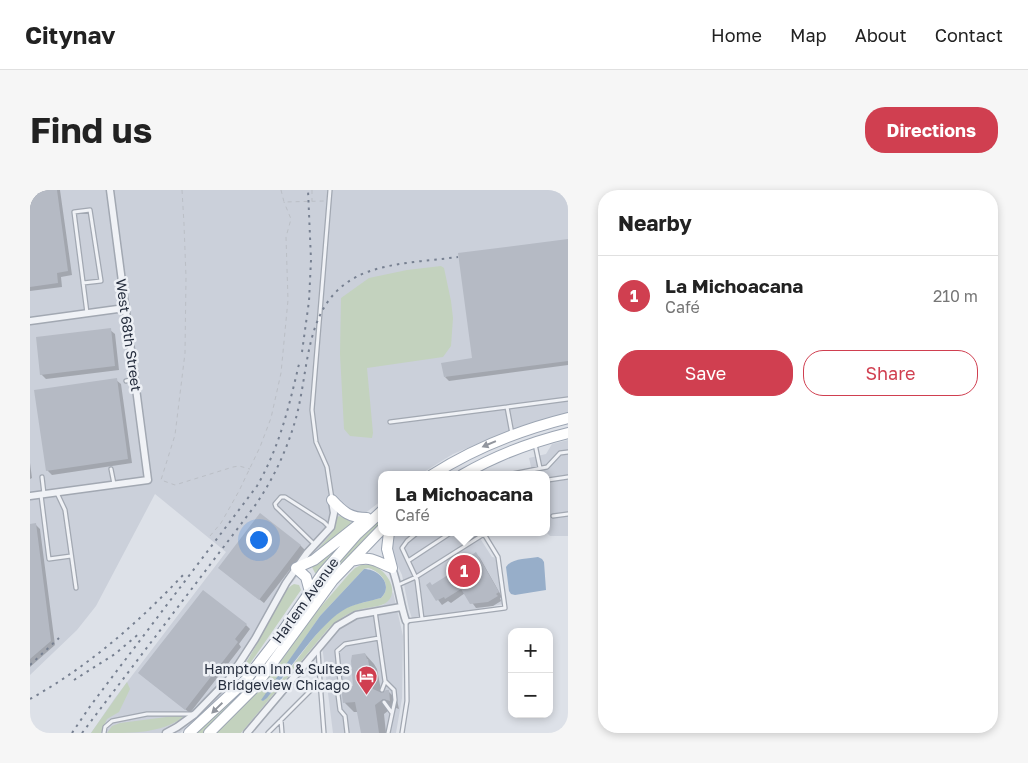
<!DOCTYPE html>
<html lang="en">
<head>
<meta charset="utf-8">
<style>
  :root { --surface:#fff; --page:#f6f6f6; --text:#222; --muted:#767676; --line:#e0e0e0; --accent:#d03f50 }
  body { margin:0; font-family:"Golos Text",sans-serif; background:var(--page); color:var(--text) }
  .controls { position:absolute; right:15px; bottom:15px; display:grid; overflow:hidden; border-radius:10px; box-shadow:0 2px 8px #0003 }
  .controls button { width:45px; height:45px; display:grid; place-items:center; padding:0; border:0; border-bottom:1px solid var(--line); background:var(--surface); color:var(--text); font:25px sans-serif }
  .you { position:absolute; left:228px; top:349px; width:18px; height:18px; margin:-12px; border:4px solid #fff; border-radius:50%; background:#1a73e8; box-shadow:0 0 0 8px #1a73e833 }
  .badge { display:grid; place-items:center; width:32px; height:32px; border-radius:50%; background:var(--accent); color:#fff; font-size:16px; font-weight:700 }
  .pin { position:absolute; translate:-50% -50%; border:2px solid #fff; box-shadow:0 1px 5px #0006 }
  .popup { position:absolute; left:348px; top:281px; width:172px; height:65px; box-sizing:border-box; display:grid; place-content:center; border-radius:10px; background:var(--surface); filter:drop-shadow(0 1px 4px #0005); font-size:16px; white-space:nowrap; color:var(--muted) }
  .popup b { font-size:19px; color:var(--text) }
  .popup::after { content:''; position:absolute; left:50%; top:100%; margin-left:-10px; border:10px solid transparent; border-top-color:var(--surface) }
  .list { margin:0; padding:0; list-style:none }
  h2 { display:flex; justify-content:space-between; align-items:center; height:65px; margin:0; padding:0 20px; font-size:21px }
  h2 small { font-size:16px; font-weight:400; color:var(--muted) }
  .list li { display:grid; grid-template-columns:32px 1fr auto; gap:15px; align-items:center; box-sizing:border-box; height:80px; padding:0 20px; border-top:1px solid var(--line) }
  .list b { display:block; font-size:19px; white-space:nowrap }
  .list p { margin:0; font-size:16px; white-space:nowrap; color:var(--muted) }
  .list em { font-size:16px; font-style:normal; color:var(--muted) }
  .actions { display:flex; gap:10px; padding:15px 20px }
  .actions a { flex:1; padding:11px 0; border:1px solid var(--accent); border-radius:20px; text-align:center; font-size:18px; color:var(--accent) }
  .actions .main { background:var(--accent); color:#fff }
  .map { position:relative; flex:none; width:538px; height:543px; overflow:hidden; border-radius:20px }
  header { display:flex; align-items:center; gap:30px; box-sizing:border-box; height:70px; padding:0 25px; background:var(--surface); border-bottom:1px solid var(--line) }
  header strong { font-size:24px }
  nav { display:flex; gap:28px; margin-inline-start:auto; font-size:18px }
  .intro { display:flex; align-items:center; justify-content:space-between; box-sizing:border-box; height:120px; padding:0 30px }
  h1 { margin:0; font-size:35px }
  .button { padding:12px 22px; border-radius:20px; background:var(--accent); color:#fff; font-size:18px; font-weight:700 }
  main { display:flex; gap:30px; padding:0 30px }
  aside { flex:1; background:var(--surface); border-radius:20px; box-shadow:0 2px 8px #0003 }
  .map>svg:first-child { display:block }
</style>
</head>
<body>
<header>
<strong>Citynav</strong>
<nav><a>Home</a><a>Map</a><a>About</a><a>Contact</a></nav>
</header>
<div class="intro"><h1>Find us</h1><a class="button">Directions</a></div>
<main>
<div class="map">
<svg width="538" height="543" viewBox="0 0 538 543">
  <rect width="100%" height="100%" fill="#dde1e8"/>
  <path fill="#cbd0da" d="M0 0H538V224L471 244 423 264 389 285H352L351 311 321 334 284 366 256 400 212 479 192 505 164 531 150 543H61L85 508 196 362 125 304 66 416 47 440 0 485Z
    M538 250V346H520L516 342V285H503L499 268 516 264 522 254Z
    M364 342H446L462 367 469 368 473 414 383 432 379 419 372 385 361 362Z
    M363 402 373 446 372 508 366 543H303L291 447 308 430 321 422 333 418 353 415 358 410Z"/>
  <path fill="#c3d2be" fill-rule="evenodd" d="M411 76 414 78 421 111 423 128 421 156 413 167 337 178 343 243 342 248 320 246 314 239 310 164 311 108 339 88 377 80Z
    M310 326 320 331 321 334 291 360 289 358 301 344 307 327Z
    M351 328V333L305 381 218 498 173 543H167L214 496 299 383 328 351Z
    M311 353 312 355 287 383H285L282 377 283 376Z
    M331 375C339 374 346 375 352 381 362 390 368 406 354 414 346 418 331 417 320 423 312 427 305 433 298 439L211 543H185L231 496 256 464 276 434 319 384 325 378ZM338 378C351 381 363 396 351 408 340 411 328 413 318 417 286 433 260 486 233 511L232 510 290 426 334 379Z
    M264 394 269 395 271 400 215 481 212 479C219 468 226 456 232 444 239 431 250 401 264 394Z
    M97 492 100 499 89 522 77 529 71 543H61Z
    M152 525V528C130 543 104 543 77 543L82 536 90 533Z"/>
  <path fill="#97aec9" d="M508 367 512 369 514 372 516 400 485 405 481 404 479 401 476 377C481 368 498 369 508 367Z
    M334 379C349 379 364 395 351 408 340 411 328 413 317 418 291 431 256 484 237 508L233 511 231 510 290 426Z"/>
  <path fill="#0003" d="M0 0H30L42 85 31 87 32 97 0 101Z
    M538 50V175L419 191 415 187 443 169Z
    M80 140 85 144 89 180 16 189 11 184Z
    M86 190 91 194 102 273 22 285 17 280Z
    M0 273 2 288 0 289Z
    M5 334 10 339 25 455 0 477V335Z
    M270 355 275 360 234 413 189 378Z
    M446 364 450 368 472 407 470 408 471 411 463 416 446 418 435 403 421 413 418 411 412 415 397 395 403 396 428 381Z
    M216 435 220 439 209 454 211 457 160 523 114 487Z
    M335 464 344 474 347 479 352 505 358 501 367 510 369 519 363 517 354 524 356 543H333L328 522H324L315 513 313 499 325 497Z"/>
  <path fill="#b5bac4" d="M0 0H27L38 81 27 83 28 93 0 97Z
    M538 49V171L414 187 411 173 442 168 428 63Z
    M81 138 85 176 10 185 6 147Z
    M87 188 98 269 16 281 4 200Z
    M230 323 271 355 229 410 188 378Z
    M6 333 21 451 0 469V334Z
    M446 362 469 402 466 404 468 406 458 412 440 414 431 399 415 409 414 407 406 411 396 395 400 392 402 395 426 380 424 377Z
    M173 400 217 434 205 449 208 452 155 520 108 483Z
    M335 463 337 469H338L343 499 352 503 356 500H359L360 511 353 509 345 515 349 543H331L325 512 313 513 311 498 323 496 321 471 322 465Z"/>
  <g fill="none" stroke-linecap="round" stroke-linejoin="round">
    <defs>
      <path id="service" d="M300 0 282 220 286 252 297 277 302 309
        M53 93 71 91 60 20 44 22 57 123
        M96 191 105 189
        M360 232 477 217
        M482 244 477 217 538 209
        M505 254 510 278
        M81 279 84 294
        M477 285 517 277 530 263 538 262
        M12 287 14 304
        M518 290 538 287
        M27 303 35 320 46 398
        M11 305 19 369 41 366
        M523 326 538 324
        M284 354 246 317 245 314 251 307H255L294 332 300 338
        M378 371 422 342
        M368 395 386 387 454 344 453 343
        M345 421 355 491 364 500 365 510 358 543
        M392 429 475 418 468 367 454 344
        M288 459 290 491
        M352 500 355 492
        M354 512 362 523
        M251 530 252 543
        M74 543 75 537 82 531 117 524H163
        M238 543 290 491 294 543
        M317 543 315 526 310 520 307 497 310 492 307 461 315 454 349 448
        M372 543 377 511 376 431 392 429 387 390 372 358 377 351 388 342"/>
      <path id="minor" d="M0 131 95 118
        M0 306 118 290 80 0
        M362 378C369 396 370 414 376 431
        M136 543 147 537 165 524 199 489 225 449 256 393 277 363 301 337 304 323 302 311
        M217 543 307 436 326 425 371 417"/>
      <path id="primary" d="M402 285C444 258 490 240 538 228
        M432 285C465 266 501 252 538 243
        M302 310C313 322 320 328 337 328
        M359 342 357 359 362 378
        M321 371C342 366 343 370 362 378
        M280 402 276 387 266 378 284 370 333 331
        M159 543 215 491 246 451 293 383 327 344 352 321
        M179 543 224 498 303 390 352 339"/>
    </defs>
    <use href="#service" stroke="#a2a8b2" stroke-width="5.5"/>
    <use href="#minor" stroke="#a2a8b2" stroke-width="9"/>
    <use href="#primary" stroke="#9ca5b3" stroke-width="12"/>
    <path stroke="#bbbfc6" stroke-width="1" stroke-dasharray="4 4" stroke-linecap="butt" d="M152 0 154 34 156 87 155 163 145 245 131 290 145 295 203 277 209 276 220 279
      M251 0 254 12 294 11
      M282 0V11
      M180 346 191 333 209 301 230 257 241 228 251 183 258 110 256 47 261 29 254 12"/>
    <use href="#service" stroke="#f0f2f6" stroke-width="3"/>
    <use href="#minor" stroke="#f0f2f6" stroke-width="6"/>
    <use href="#primary" stroke="#fff" stroke-width="10"/>
    <path stroke="#778091" stroke-width="2" stroke-dasharray="2.5 5" stroke-linecap="butt" d="M272 162 279 111 281 70 278 0
      M0 475 29 448
      M44 490 85 464 111 442
      M0 509C59 476 108 433 154 384
      M42 543 61 515 227 296C249 258 259 217 269 174
      M52 543 224 317C243 290 257 260 266 228 281 172 273 107 337 82 365 72 398 71 428 67"/>
  </g>
  <defs><path id="oneway-solid" d="M-6-.8H1V-3.2L6.5 0L1 3.2V.8H-6Z" transform="scale(1.25)"/></defs>
  <g fill="#92969e">
    <use href="#oneway-solid" transform="translate(459 254) rotate(157)"/>
    <use href="#oneway-solid" transform="translate(187 518) rotate(136)"/>
  </g>
  <defs>
    <symbol id="hotel-pin" viewBox="-11 -11 22 30"><path d="M0 17L-7.5 6A9.5 9.5 0 1 1 7.5 6Z" fill="#d03f50" stroke="#edf0f5"/><path d="M-6-4.5h1.5V1H6V5H4.5V3h-9V5H-6ZM-4 0a1.8 1.8 0 1 1 3.6 0ZM.5 0V-2.5h3Q6-2.5 6 0Z" fill="#fff"/></symbol>
  </defs>
  <g fill-rule="evenodd">
    <use href="#hotel-pin" x="324" y="474" width="25" height="34"/>
  </g>
  <g text-anchor="middle" dominant-baseline="central" stroke-width="5" stroke-linejoin="round" paint-order="stroke">
    <g font-size="14" fill="#262e3e" stroke="#edf0f5">
      <text transform="translate(99 145) rotate(82)">West 68th Street</text>
      <text transform="translate(275 410) rotate(-54)">Harlem Avenue</text>
    </g>
    <g font-size="14" fill="#262e3e" stroke="#edf0f5" text-anchor="end">
      <text x="320" y="478">Hampton Inn &amp; Suites<tspan x="320" dy="16">Bridgeview Chicago</tspan></text>
    </g>
  </g>
</svg>
<div class="controls">
<button>+</button>
<button>−</button>
</div>
<div class="you"></div>
<div class="pin badge" style="left:434px;top:381px">1</div>
<div class="popup"><b>La Michoacana</b>Café</div>
</div>
<aside>
<h2>Nearby<small></small></h2>
<ul class="list">
<li><span class="badge">1</span><div><b>La Michoacana</b><p>Café</p></div><em>210 m</em></li>
</ul>
<div class="actions"><a class="main">Save</a><a>Share</a></div>
</aside>
</main>
</body>
</html>
